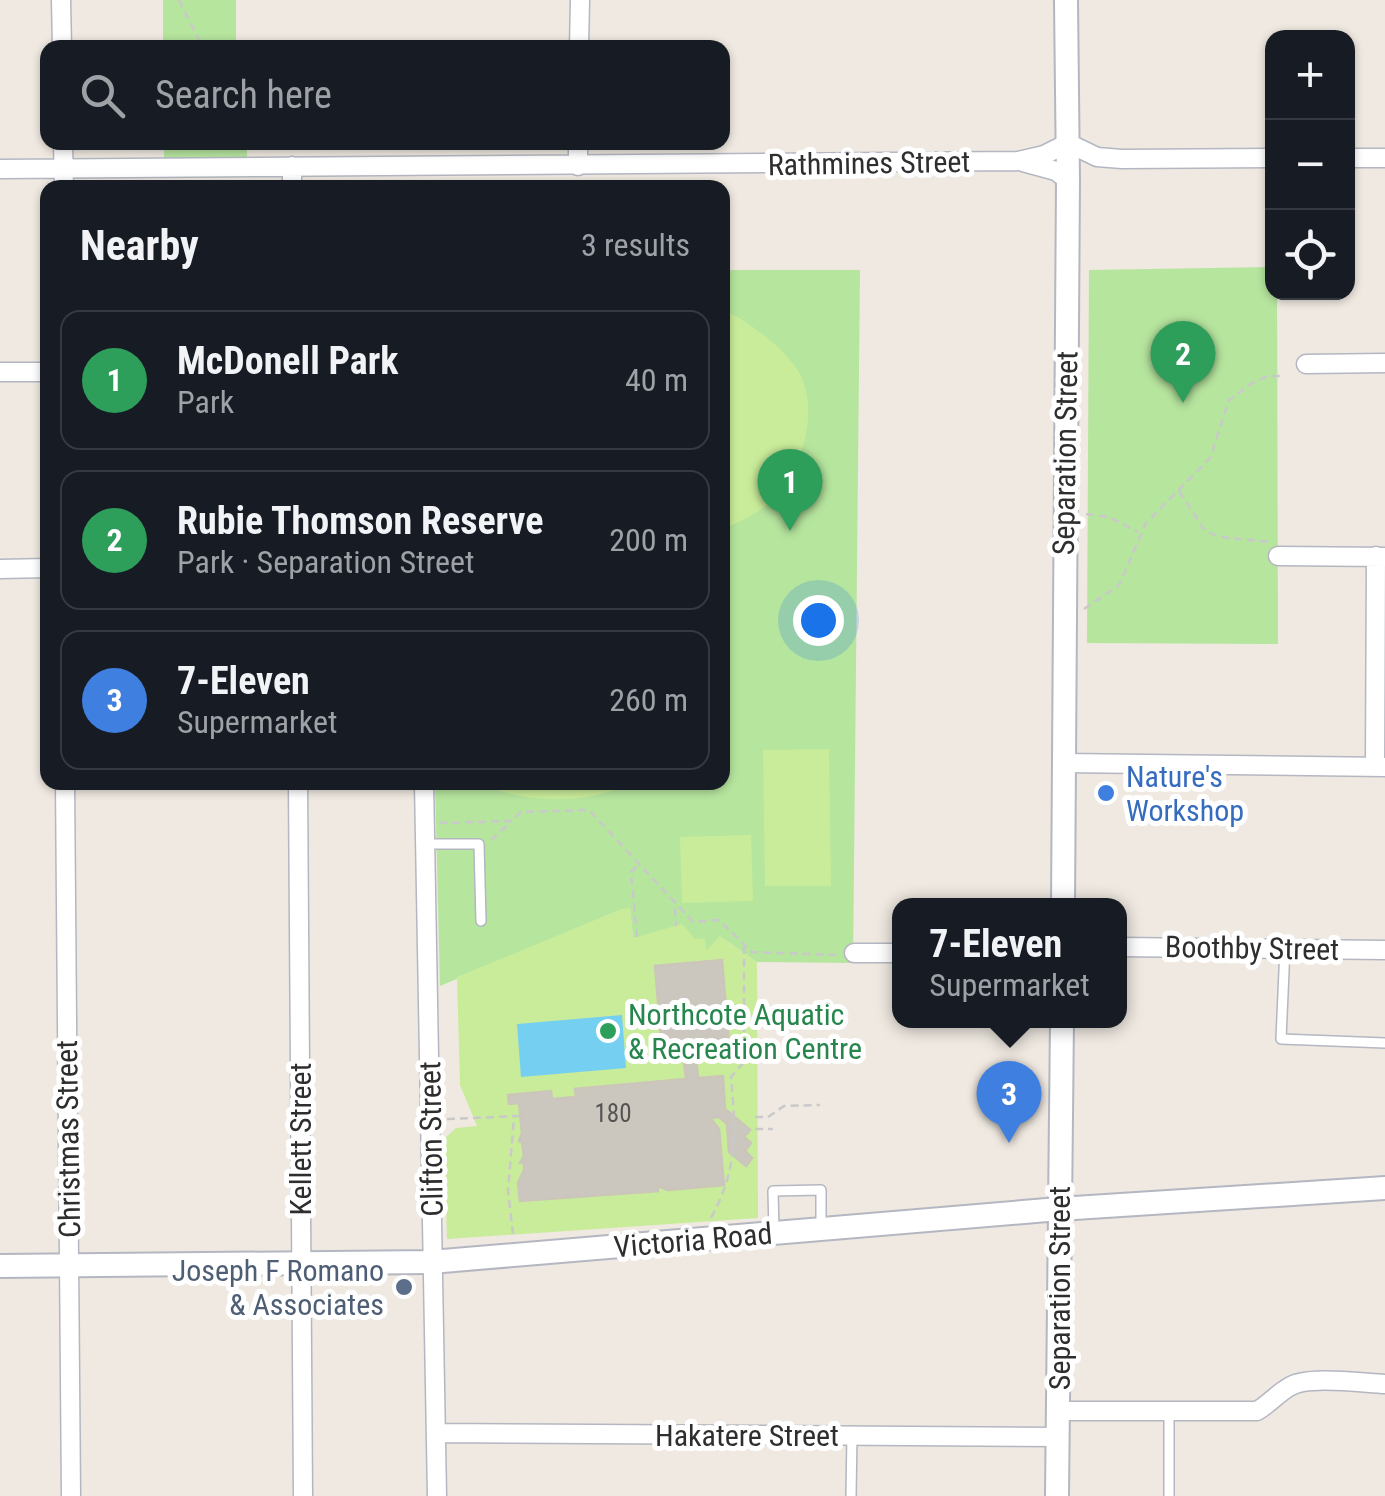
<!DOCTYPE html>
<html lang="en">
<head>
<meta charset="utf-8">
<style>
  :root { --surface:#171b24; --page:#20242c; --text:#f1f3f6; --muted:#9ea1a6; --line:#363941; --accent:#4264fb }
  body { margin:0; font-family:"Roboto Condensed",sans-serif; background:var(--page); color:var(--text) }
  .controls { position:absolute; right:30px; top:30px; display:grid; overflow:hidden; border-radius:20px; box-shadow:0 2px 8px #0004 }
  .controls button { width:90px; height:90px; display:grid; place-items:center; padding:0; border:0; border-bottom:2px solid var(--line); background:var(--surface); color:var(--text); font:50px sans-serif }
  .you { position:absolute; left:818px; top:620px; width:35px; height:35px; margin:-25px; border:8px solid #fff; border-radius:50%; background:#1a73e8; box-shadow:0 0 0 15px #1a73e833 }
  .badge { display:grid; place-items:center; width:65px; height:65px; border-radius:50%; background:var(--accent); color:#fff; font-size:32px; font-weight:700 }
  .pin { position:absolute; translate:-50% -82px; filter:drop-shadow(0 2px 5px #0008) }
  .pin::after { content:''; position:absolute; top:52px; width:35px; height:30px; background:inherit; clip-path:polygon(0 0,100% 0,50% 100%) }
  .popup { position:absolute; left:892px; top:898px; width:235px; height:130px; box-sizing:border-box; display:grid; place-content:center; border-radius:20px; background:var(--surface); filter:drop-shadow(0 2px 8px #0005); font-size:32px; white-space:nowrap; color:var(--muted) }
  .popup b { font-size:38px; color:var(--text) }
  .popup::after { content:''; position:absolute; left:50%; top:100%; margin-left:-20px; border:20px solid transparent; border-top-color:var(--surface) }
  .list { margin:0; padding:0; list-style:none }
  h2 { display:flex; justify-content:space-between; align-items:center; height:130px; margin:0; padding:0 40px; font-size:42px }
  h2 small { font-size:32px; font-weight:400; color:var(--muted) }
  .list li { display:grid; grid-template-columns:65px 1fr auto; gap:30px; align-items:center; box-sizing:border-box; height:140px; margin:0 20px 20px; padding:0 20px; border:2px solid var(--line); border-radius:20px }
  .list b { display:block; font-size:38px; white-space:nowrap }
  .list p { margin:0; font-size:32px; white-space:nowrap; color:var(--muted) }
  .list em { font-size:32px; font-style:normal; color:var(--muted) }
  .icon { flex:none; width:55px; height:55px; fill:none; stroke:currentColor; stroke-width:2; stroke-linecap:round; stroke-linejoin:round }
  .map { position:relative; flex:none; width:1385px; height:1496px; overflow:hidden }
  .search { position:absolute; background:var(--surface); box-shadow:0 2px 8px #0004; left:40px; top:40px; width:690px; height:110px; display:flex; align-items:center; gap:25px; box-sizing:border-box; padding:0 35px; border-radius:20px; color:var(--muted); font-size:38px }
  .panel { position:absolute; background:var(--surface); box-shadow:0 2px 8px #0004; left:40px; top:180px; width:690px; height:610px; border-radius:20px }
  .map>svg:first-child { display:block }
</style>
</head>
<body>
<div class="map">
<svg width="1385" height="1496" viewBox="0 0 1385 1496">
  <rect width="100%" height="100%" fill="#efe9e1"/>
  <path fill="#b6e59e" d="M163 0H236V47H163Z
    M164 143H247V158H164Z
    M1272 267V292L1277 293 1278 644 1087 643 1089 270Z
    M723 270H860L853 963 757 962 721 937 706 952 695 939 633 938 630 909H622L440 986 435 783 722 782Z"/>
  <path fill="#c9ec9a" d="M723 310C748 320 794 355 803 381 816 415 803 463 781 491 766 510 743 520 723 529Z
    M829 749 831 886H765L763 750Z
    M478 783H633C585 805 526 804 478 783Z
    M751 835 753 901 682 903 680 837Z
    M630 908 633 938 682 924 695 939 705 938 706 951 720 936 757 962 758 1218 447 1239 444 1139 456 1128 477 1126 460 1085 457 977 622 909Z"/>
  <path fill="#75cff0" d="M622 1015 626 1068 521 1077 517 1024Z"/>
  <path fill="#cbc7bf" stroke="#cbc5ba" stroke-width="2.5" d="M722 960 730 1056 696 1059 698 1078 723 1076 725 1109 750 1130 744 1137 751 1143 745 1151 752 1158 746 1166 729 1152 727 1124 719 1117 710 1118 719 1129 724 1185 668 1190 657 1186 658 1191 520 1201 518 1183 524 1170V1163H520L524 1156 522 1142 519 1141 522 1133 519 1103 509 1104 508 1095 551 1091 552 1099 576 1097 575 1089 686 1079 684 1061 663 1062 655 966Z"/>
  <g fill="none" stroke-linecap="round" stroke-linejoin="round">
    <defs>
      <path id="service" d="M425 844H479L481 921
        M1285 948 1281 1039 1385 1043
        M774 1231 773 1191 821 1190V1227
        M1169 1411V1496
        M851 1496 852 1435"/>
      <path id="minor" d="M61 0 62 48
        M579 48 580 0
        M63 142 64 188
        M1348 158H1385
        M1023 162 1056 171 1068 180
        M292 166V188
        M578 166V142
        M0 169 1018 161 1044 155 1068 143 1097 157 1122 159 1272 158
        M1306 364 1385 363
        M0 372H48
        M1278 556 1385 557
        M0 569 48 568
        M1063 763 1385 767
        M1375 767 1376 556
        M65 782 71 1496
        M298 782 303 1496
        M424 782 437 1496
        M1119 947 1385 950
        M854 953H899
        M1058 1411H1257C1269 1404 1277 1394 1289 1387 1307 1375 1362 1383 1385 1384
        M436 1433 1058 1437"/>
      <path id="tertiary" d="M1063 906 1068 180 1066 0
        M0 1266 431 1262 1059 1209 1385 1188
        M1057 1496 1062 1020"/>
    </defs>
    <use href="#service" stroke="#b4b7c1" stroke-width="12"/>
    <use href="#minor" stroke="#b4b7c1" stroke-width="21"/>
    <use href="#tertiary" stroke="#b4b7c1" stroke-width="26"/>
    <path stroke="#c9c9c9" stroke-width="2.5" stroke-dasharray="8 5" stroke-linecap="butt" d="M179 0 203 48
      M236 142 237 146
      M1179 491 1205 531 1220 537 1271 542
      M1086 514 1109 517 1138 532
      M1084 609 1119 585 1146 523 1210 458 1229 400 1252 383 1268 376H1281
      M439 823 512 821 521 812 589 810 693 922 719 920 752 952 836 955
      M491 840 511 822
      M675 908 676 926
      M637 937 631 872 637 866
      M755 1117H768L784 1106 820 1105
      M447 1119 520 1116
      M755 1129H773
      M711 1218C738 1168 736 1132 731 1077L744 1062V945
      M513 1234 508 1191 514 1117"/>
    <use href="#service" stroke="#fff" stroke-width="9"/>
    <use href="#minor" stroke="#fff" stroke-width="18"/>
    <use href="#tertiary" stroke="#fff" stroke-width="22"/>
  </g>
  <circle fill="#3f7fe0" stroke="#fff" stroke-width="4" cx="1106" cy="793" r="10"/>
  <circle fill="#2e9e5b" stroke="#fff" stroke-width="4" cx="608" cy="1031" r="10"/>
  <circle fill="#5c6f8a" stroke="#fff" stroke-width="4" cx="404" cy="1287" r="10"/>
  <g text-anchor="middle" dominant-baseline="central" stroke-width="10" stroke-linejoin="round" paint-order="stroke">
    <g font-size="25" fill="#555452">
      <text x="613" y="1113">180</text>
    </g>
    <g font-size="30" fill="#2e2e2e" stroke="#fff">
      <text transform="translate(869 163) rotate(-1)">Rathmines Street</text>
      <text transform="translate(1065 453) rotate(-89)">Separation Street</text>
      <text transform="translate(1252 948) rotate(1)">Boothby Street</text>
      <text transform="translate(68 1139) rotate(-91)">Christmas Street</text>
      <text transform="translate(300 1139) rotate(-90)">Kellett Street</text>
      <text transform="translate(431 1139) rotate(-91)">Clifton Street</text>
      <text transform="translate(693 1240) rotate(-5)">Victoria Road</text>
      <text transform="translate(1059 1288) rotate(-90)">Separation Street</text>
      <text x="747" y="1435">Hakatere Street</text>
    </g>
    <g font-size="30" fill="#366cbe" stroke="#fff" text-anchor="start">
      <text x="1126" y="776">Nature's<tspan x="1126" dy="34">Workshop</tspan></text>
    </g>
    <g font-size="30" fill="#27864d" stroke="#fff" text-anchor="start">
      <text x="628" y="1014">Northcote Aquatic<tspan x="628" dy="34">&amp; Recreation Centre</tspan></text>
    </g>
    <g font-size="30" fill="#4e5e75" stroke="#fff" text-anchor="end">
      <text x="384" y="1270">Joseph F Romano<tspan x="384" dy="34">&amp; Associates</tspan></text>
    </g>
  </g>
</svg>
<div class="controls">
<button>+</button>
<button>−</button>
<button><svg class="icon" aria-label="locate" viewBox="0 0 24 24"><circle cx="12" cy="12" r="6"/><path d="M12 2v4M12 18v4M2 12h4M18 12h4"/></svg></button>
</div>
<div class="you"></div>
<div class="pin badge" style="left:790px;top:531px;background:#2e9e5b">1</div>
<div class="pin badge" style="left:1183px;top:403px;background:#2e9e5b">2</div>
<div class="pin badge" style="left:1009px;top:1143px;background:#3f7fe0">3</div>
<div class="popup"><b>7-Eleven</b>Supermarket</div>
<div class="search"><svg class="icon" aria-label="search" viewBox="0 0 24 24"><circle cx="10" cy="10" r="6"/><path d="M15 15l6 6"/></svg>Search here</div>
<section class="panel">
<h2>Nearby<small>3 results</small></h2>
<ul class="list">
<li><span class="badge" style="background:#2e9e5b">1</span><div><b>McDonell Park</b><p>Park</p></div><em>40 m</em></li>
<li><span class="badge" style="background:#2e9e5b">2</span><div><b>Rubie Thomson Reserve</b><p>Park · Separation Street</p></div><em>200 m</em></li>
<li><span class="badge" style="background:#3f7fe0">3</span><div><b>7-Eleven</b><p>Supermarket</p></div><em>260 m</em></li>
</ul>
</section>
</div>
</body>
</html>
